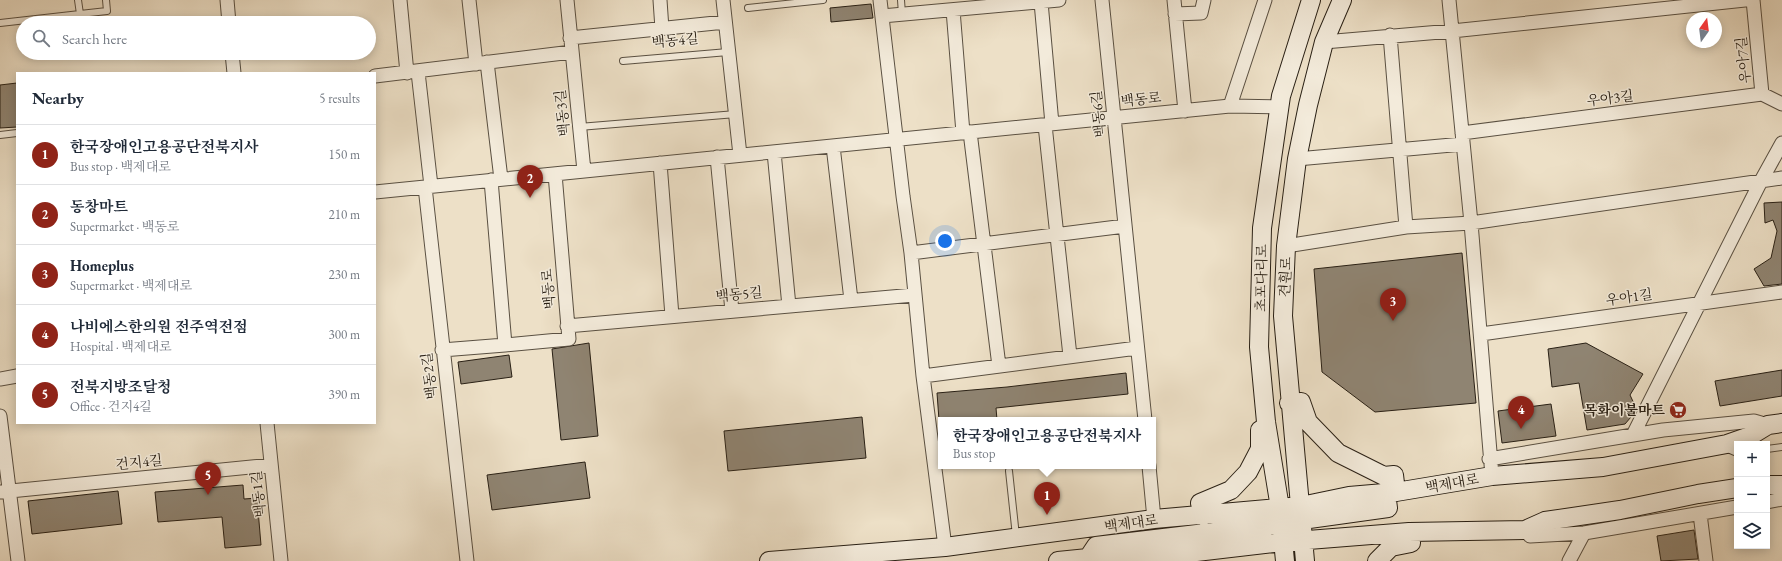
<!DOCTYPE html>
<html lang="en">
<head>
<meta charset="utf-8">
<style>
  :root { --surface:#fff; --page:#f6f6f7; --text:#1f2937; --muted:#747a83; --line:#e0e1e3; --accent:#8f2418 }
  body { margin:0; font-family:"EB Garamond","Noto Serif KR",serif; background:var(--page); color:var(--text) }
  .controls { position:absolute; right:12px; bottom:12px; display:grid; overflow:hidden; border-radius:0px; box-shadow:0 2px 10px #0003 }
  .controls button { width:36px; height:36px; display:grid; place-items:center; padding:0; border:0; border-bottom:1px solid var(--line); background:var(--surface); color:var(--text); font:20px sans-serif }
  .compass { position:absolute; left:1686px; top:12px; width:36px; height:36px; border-radius:50%; background:var(--surface); box-shadow:0 2px 10px #0003; rotate:14deg }
  .you { position:absolute; left:945px; top:241px; width:14px; height:14px; margin:-10px; border:3px solid #fff; border-radius:50%; background:#1a73e8; box-shadow:0 0 0 6px #1a73e833 }
  .badge { display:grid; place-items:center; width:26px; height:26px; border-radius:50%; background:var(--accent); color:#fff; font-size:13px; font-weight:700 }
  .pin { position:absolute; translate:-50% -33px; filter:drop-shadow(0 1px 2px #0008) }
  .pin::after { content:''; position:absolute; top:21px; width:14px; height:12px; background:inherit; clip-path:polygon(0 0,100% 0,50% 100%) }
  .popup { position:absolute; left:938px; top:417px; width:218px; height:52px; box-sizing:border-box; display:grid; place-content:center; border-radius:0px; background:var(--surface); filter:drop-shadow(0 1px 3px #0005); font-size:13px; white-space:nowrap; color:var(--muted) }
  .popup b { font-size:15px; color:var(--text) }
  .popup::after { content:''; position:absolute; left:50%; top:100%; margin-left:-8px; border:8px solid transparent; border-top-color:var(--surface) }
  .list { margin:0; padding:0; list-style:none }
  h2 { display:flex; justify-content:space-between; align-items:center; height:52px; margin:0; padding:0 16px; font-size:17px }
  h2 small { font-size:13px; font-weight:400; color:var(--muted) }
  .list li { display:grid; grid-template-columns:26px 1fr auto; gap:12px; align-items:center; box-sizing:border-box; height:60px; padding:0 16px; border-top:1px solid var(--line) }
  .list b { display:block; font-size:15px; white-space:nowrap }
  .list p { margin:0; font-size:13px; white-space:nowrap; color:var(--muted) }
  .list em { font-size:13px; font-style:normal; color:var(--muted) }
  .icon { flex:none; width:22px; height:22px; fill:none; stroke:currentColor; stroke-width:2; stroke-linecap:round; stroke-linejoin:round }
  .map { position:relative; flex:none; width:1782px; height:561px; overflow:hidden }
  .search { position:absolute; background:var(--surface); box-shadow:0 2px 10px #0003; left:16px; top:16px; width:360px; height:44px; display:flex; align-items:center; gap:10px; box-sizing:border-box; padding:0 14px; border-radius:22px; color:var(--muted); font-size:15px }
  .panel { position:absolute; background:var(--surface); box-shadow:0 2px 10px #0003; left:16px; top:72px; width:360px; height:352px; border-radius:0px }
  .map>svg:first-child { display:block }
</style>
</head>
<body>
<div class="map">
<svg width="1782" height="561" viewBox="0 0 1782 561">
  <rect width="100%" height="100%" fill="#ede0c7"/>
  <filter id="stains"><feTurbulence type="fractalNoise" baseFrequency=".005" numOctaves="4"/><feColorMatrix values="0 0 0 0 .2 0 0 0 0 .09 0 0 0 0 .02 0 0 0 .5 -.17"/></filter>
  <radialGradient id="worn" r=".72"><stop offset=".6" stop-color="#630" stop-opacity="0"/><stop offset="1" stop-color="#630" stop-opacity=".3"/></radialGradient>
  <path fill="#8f8472" stroke="#292015" d="M871 4 873 18 831 22 830 8Z
    M17 83V127L0 128V85Z
    M1782 202V284L1764 286 1754 269 1771 258 1777 231 1773 220 1765 223 1764 203Z
    M1462 253 1476 403 1375 412 1322 372 1314 269Z
    M589 343 598 436 561 440 552 349Z
    M1586 343 1643 374 1630 395 1637 410 1625 424 1587 430 1579 383 1552 387 1548 349Z
    M509 355 512 377 461 384 458 362Z
    M1782 370V396L1720 406 1715 381Z
    M1126 373 1128 394 996 408 997 420H939L937 393 1007 387Z
    M1551 404 1556 436 1502 443 1498 411Z
    M862 417 866 458 728 471 724 431Z
    M585 462 590 498 492 510 487 475Z
    M243 485 244 499 257 498 261 545 225 548 222 517 158 522 155 492Z
    M118 491 122 524 32 534 28 501Z
    M1694 530 1698 559 1661 561 1657 536Z"/>
  <g fill="none" stroke-linecap="round" stroke-linejoin="round">
    <defs>
      <path id="lane" d="M901 0 902 14
        M748 8 823 0
        M80 14 107 11 106 0
        M0 23 80 14 78 0
        M623 61 728 52
        M579 127 736 114
        M0 135 17 133
        M1728 446 1730 450 1737 453
        M1767 449 1782 447
        M1009 471 1016 536"/>
      <path id="street" d="M227 0 229 23
        M400 0 407 73
        M469 0 476 64
        M567 0 584 171
        M660 0 662 29
        M723 0 740 155
        M880 0 903 196 911 253 923 376 945 547
        M1102 0 1145 420
        M1174 0 1185 111
        M1449 0 1471 223 1492 476
        M1753 0 1762 94 1782 104
        M1041 2 1052 124
        M953 10 963 133
        M1175 14 1201 13 1204 0
        M882 16 1059 0
        M1390 35 1406 227
        M570 38 725 22
        M1324 42 1452 31 1745 0
        M232 53 234 73
        M487 62 501 179
        M418 72 431 186
        M375 76 572 52
        M1230 106 1265 0
        M1045 125 1070 356
        M970 132 999 366
        M1462 133 1762 94
        M833 146 851 300
        M774 152 789 306
        M717 157 732 311
        M1297 159 1463 144
        M660 163 672 316
        M425 187 467 561
        M375 192 1230 106 1281 107
        M1286 246 1406 227 1471 223 1782 178
        M911 253 1125 226
        M567 326 914 295
        M1481 334 1782 292
        M505 345 569 339 555 174
        M442 350 505 345 491 180
        M923 376 1137 348
        M0 379 17 376
        M0 416 18 561
        M267 423 281 561
        M1633 435 1761 181 1782 143
        M1489 459 1663 430 1754 421 1768 425
        M1149 466 1154 519
        M0 492 271 465
        M1767 502 1782 499
        M1700 514 1706 561
        M1525 530 1530 536 1584 533 1737 507
        M1569 561 1584 533"/>
      <path id="secondary" d="M1289 403 1301 402 1308 422 1338 453 1384 476 1394 475 1396 492
        M1767 485H1782
        M1203 516 1200 503 1231 490 1248 472 1260 449V430
        M1294 529 1302 520 1388 508 1386 493
        M1088 558 1096 546 1281 524 1289 517
        M769 561 945 547 1154 519 1301 506 1349 496 1396 492 1492 476 1603 467 1727 444 1750 436 1768 425 1782 423
        M1058 561 1088 558 1119 561 1283 542 1409 532 1525 530 1545 521 1620 510 1698 494 1737 488
        M1285 561 1280 508 1266 422 1259 347 1262 228 1281 96 1311 0
        M1305 561 1283 316 1286 246 1297 159 1308 105 1324 42 1342 0
        M1377 561 1391 547 1411 543 1409 532"/>
    </defs>
    <use href="#lane" stroke="#5a5042" stroke-width="8"/>
    <use href="#street" stroke="#5a5042" stroke-width="15"/>
    <use href="#secondary" stroke="#292015" stroke-width="20"/>
    <use href="#lane" stroke="#f3ebdb" stroke-width="6"/>
    <use href="#street" stroke="#f3ebdb" stroke-width="13"/>
    <use href="#secondary" stroke="#f3ebdb" stroke-width="18"/>
  </g>
  <defs>
    <symbol id="supermarket-disc" viewBox="-11 -11 22 22"><circle r="9.5" fill="#8f2418" stroke="#f3ebdb"/><path d="M-6-5.5h2.5l.6 2H6L4.5 2H-2.5L-4.4-4H-6ZM-1.5 3.2a1.3 1.3 0 1 0 .1 0ZM3 3.2a1.3 1.3 0 1 0 .1 0Z" fill="#fff"/></symbol>
  </defs>
  <g fill-rule="evenodd">
    <use href="#supermarket-disc" x="1668" y="400" width="20" height="20"/>
  </g>
  <g text-anchor="middle" dominant-baseline="central" stroke-width="3" stroke-linejoin="round" paint-order="stroke">
    <g font-size="14" fill="#292015" stroke="#f3ebdb">
      <text transform="translate(675 40) rotate(-5)">백동4길</text>
      <text transform="translate(1743 60) rotate(-96)">우아7길</text>
      <text transform="translate(1610 98) rotate(-7)">우아3길</text>
      <text transform="translate(1141 99) rotate(-6)">백동로</text>
      <text transform="translate(562 113) rotate(-96)">백동3길</text>
      <text transform="translate(1098 114) rotate(-96)">백동6길</text>
      <text transform="translate(1285 277) rotate(-87)">견훤로</text>
      <text transform="translate(1261 278) rotate(-89)">초포다리로</text>
      <text transform="translate(548 289) rotate(-95)">백동로</text>
      <text transform="translate(739 294) rotate(-5)">백동5길</text>
      <text transform="translate(1629 297) rotate(-8)">우아1길</text>
      <text transform="translate(429 376) rotate(-97)">백동2길</text>
      <text transform="translate(139 462) rotate(-6)">건지4길</text>
      <text transform="translate(1452 483) rotate(-10)">백제대로</text>
      <text transform="translate(258 494) rotate(-96)">백동1길</text>
      <text transform="translate(1131 523) rotate(-8)">백제대로</text>
    </g>
    <g font-size="14" font-weight="bold" fill="#292015" stroke="#f3ebdb" text-anchor="end">
      <text x="1665" y="410">목화이불마트</text>
    </g>
  </g>
  <rect width="100%" height="100%" filter="url(#stains)"/>
  <rect width="100%" height="100%" fill="url(#worn)"/>
</svg>
<div class="controls">
<button>+</button>
<button>−</button>
<button><svg class="icon" aria-label="layers" viewBox="0 0 24 24"><path d="M12 4l9 5-9 5-9-5zM3 14l9 5 9-5"/></svg></button>
</div>
<svg class="compass" viewBox="-18 -18 36 36"><path d="M0-13l5 13h-10z" fill="#e53935"/><path d="M0 13l5-13h-10z" fill="#747a83"/></svg>
<div class="you"></div>
<div class="pin badge" style="left:1047px;top:515px">1</div>
<div class="popup"><b>한국장애인고용공단전북지사</b>Bus stop</div>
<div class="pin badge" style="left:530px;top:198px">2</div>
<div class="pin badge" style="left:1393px;top:321px">3</div>
<div class="pin badge" style="left:1521px;top:429px">4</div>
<div class="pin badge" style="left:208px;top:495px">5</div>
<div class="search"><svg class="icon" aria-label="search" viewBox="0 0 24 24"><circle cx="10" cy="10" r="6"/><path d="M15 15l6 6"/></svg>Search here</div>
<section class="panel">
<h2>Nearby<small>5 results</small></h2>
<ul class="list">
<li><span class="badge">1</span><div><b>한국장애인고용공단전북지사</b><p>Bus stop · 백제대로</p></div><em>150 m</em></li>
<li><span class="badge">2</span><div><b>동창마트</b><p>Supermarket · 백동로</p></div><em>210 m</em></li>
<li><span class="badge">3</span><div><b>Homeplus</b><p>Supermarket · 백제대로</p></div><em>230 m</em></li>
<li><span class="badge">4</span><div><b>나비에스한의원 전주역전점</b><p>Hospital · 백제대로</p></div><em>300 m</em></li>
<li><span class="badge">5</span><div><b>전북지방조달청</b><p>Office · 건지4길</p></div><em>390 m</em></li>
</ul>
</section>
</div>
</body>
</html>
